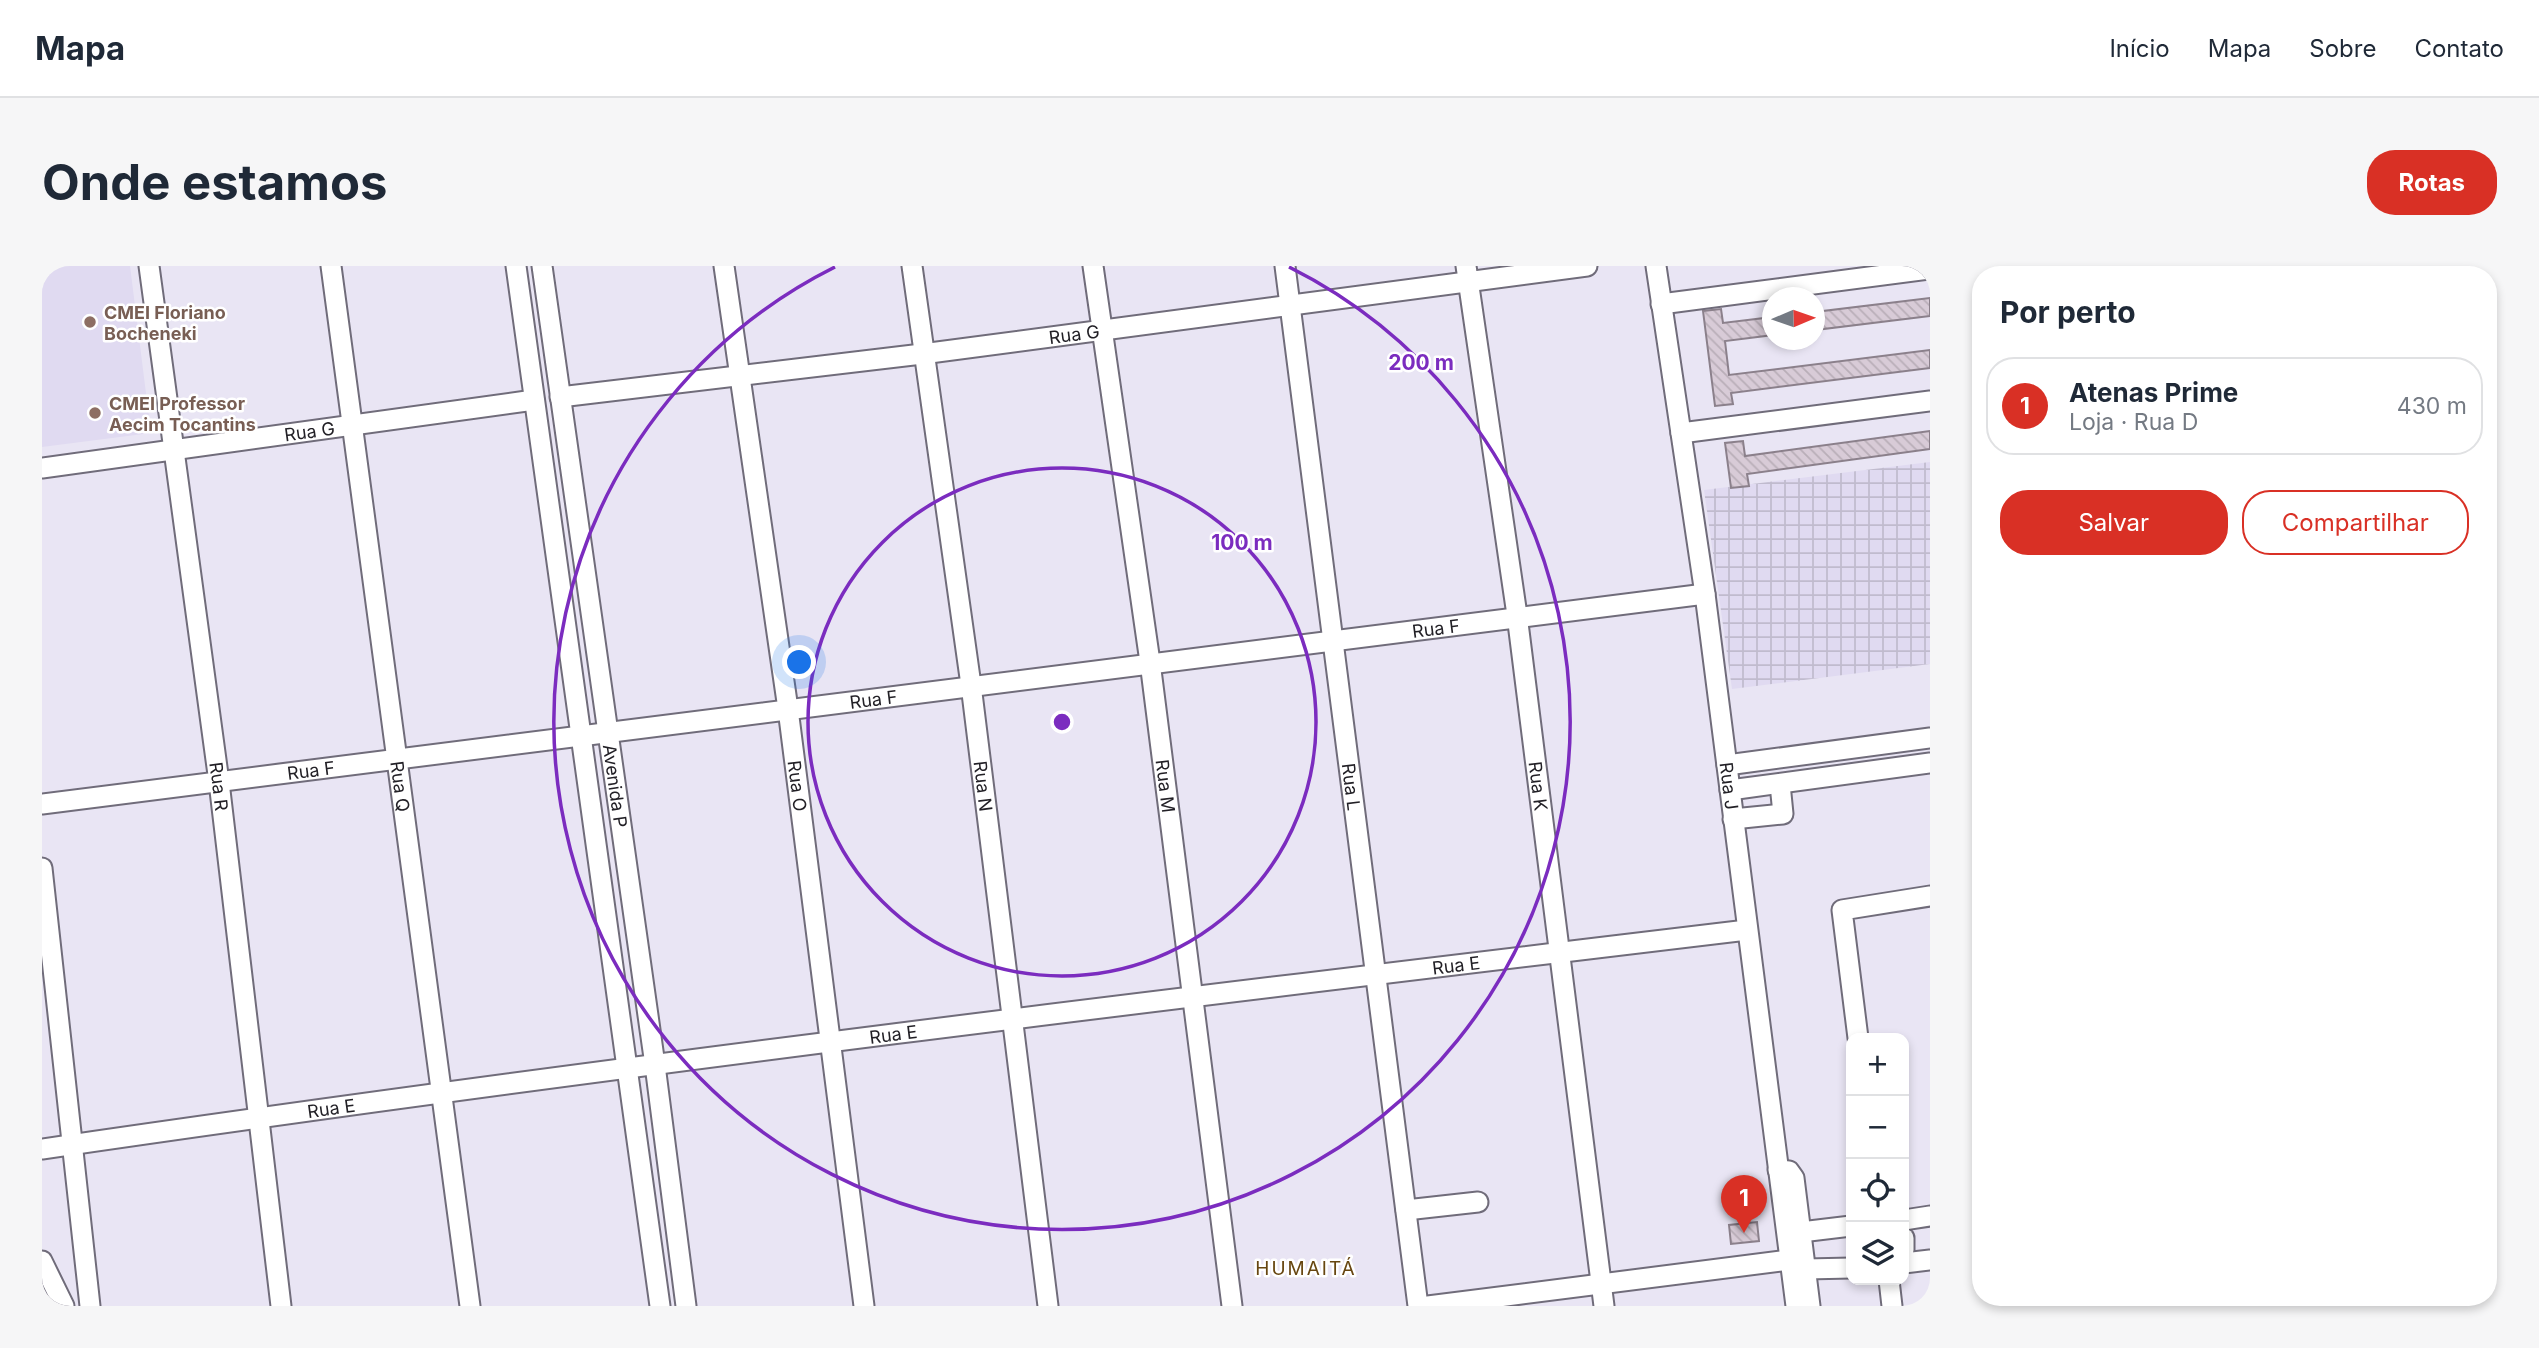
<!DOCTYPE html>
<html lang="pt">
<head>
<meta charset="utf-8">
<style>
  :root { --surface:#fff; --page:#f6f6f7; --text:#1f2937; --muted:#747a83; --line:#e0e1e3; --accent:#d93025 }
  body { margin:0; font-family:Inter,sans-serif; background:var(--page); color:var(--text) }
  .controls { position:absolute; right:21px; bottom:21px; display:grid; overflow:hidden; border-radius:14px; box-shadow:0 4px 10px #0003 }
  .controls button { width:63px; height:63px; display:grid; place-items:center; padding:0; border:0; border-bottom:2px solid var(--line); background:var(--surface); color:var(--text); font:35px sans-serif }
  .compass { position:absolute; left:1720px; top:21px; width:63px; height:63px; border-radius:50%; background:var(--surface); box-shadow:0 4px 10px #0003; rotate:88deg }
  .you { position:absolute; left:758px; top:397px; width:24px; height:24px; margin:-18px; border:5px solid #fff; border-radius:50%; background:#1a73e8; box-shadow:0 0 0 10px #1a73e833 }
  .badge { display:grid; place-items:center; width:46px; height:46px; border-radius:50%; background:var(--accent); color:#fff; font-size:23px; font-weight:700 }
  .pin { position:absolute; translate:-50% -58px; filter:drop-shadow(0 2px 4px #0008) }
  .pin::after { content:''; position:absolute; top:37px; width:24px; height:21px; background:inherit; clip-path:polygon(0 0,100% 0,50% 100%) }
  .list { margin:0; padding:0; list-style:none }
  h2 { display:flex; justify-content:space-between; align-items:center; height:91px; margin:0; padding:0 28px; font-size:30px }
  h2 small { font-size:23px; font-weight:400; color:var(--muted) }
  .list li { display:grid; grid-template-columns:46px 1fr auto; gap:21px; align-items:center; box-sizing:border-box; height:98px; margin:0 14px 14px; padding:0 14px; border:2px solid var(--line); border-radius:28px }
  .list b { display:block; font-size:26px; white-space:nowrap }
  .list p { margin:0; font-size:23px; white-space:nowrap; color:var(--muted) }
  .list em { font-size:23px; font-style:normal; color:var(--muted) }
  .actions { display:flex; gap:14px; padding:21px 28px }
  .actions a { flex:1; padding:16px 0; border:2px solid var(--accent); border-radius:28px; text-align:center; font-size:24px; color:var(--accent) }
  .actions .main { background:var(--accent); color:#fff }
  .icon { flex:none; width:38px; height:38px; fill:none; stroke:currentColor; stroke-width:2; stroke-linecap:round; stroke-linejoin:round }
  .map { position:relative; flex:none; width:1888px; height:1040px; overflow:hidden; border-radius:28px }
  header { display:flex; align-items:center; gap:42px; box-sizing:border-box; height:98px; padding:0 35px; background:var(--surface); border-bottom:2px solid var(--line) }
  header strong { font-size:33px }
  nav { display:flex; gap:38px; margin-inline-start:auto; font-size:24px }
  .intro { display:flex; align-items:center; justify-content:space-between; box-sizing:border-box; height:168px; padding:0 42px }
  h1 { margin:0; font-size:49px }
  .button { padding:18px 32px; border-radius:28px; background:var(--accent); color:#fff; font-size:24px; font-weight:700 }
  main { display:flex; gap:42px; padding:0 42px }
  aside { flex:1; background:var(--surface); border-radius:28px; box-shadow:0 4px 10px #0003 }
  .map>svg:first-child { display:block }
</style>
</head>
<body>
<header>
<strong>Mapa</strong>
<nav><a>Início</a><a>Mapa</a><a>Sobre</a><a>Contato</a></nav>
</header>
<div class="intro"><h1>Onde estamos</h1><a class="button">Rotas</a></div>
<main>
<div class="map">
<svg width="1888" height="1040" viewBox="0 0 1888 1040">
  <defs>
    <pattern id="industrial-grid" width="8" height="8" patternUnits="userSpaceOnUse" patternTransform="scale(1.75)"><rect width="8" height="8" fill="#e0daf1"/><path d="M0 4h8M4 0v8" fill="none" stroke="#c0bbce"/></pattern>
    <pattern id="building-back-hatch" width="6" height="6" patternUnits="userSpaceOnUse" patternTransform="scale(1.75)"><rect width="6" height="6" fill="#d8cbd7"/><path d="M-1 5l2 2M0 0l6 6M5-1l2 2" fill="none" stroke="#b9aeb8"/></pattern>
  </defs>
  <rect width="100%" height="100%" fill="#e9e5f4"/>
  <path fill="#e0daf1" d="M0 0H88L109 167 0 181Z"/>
  <path fill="url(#industrial-grid)" d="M1888 196V398L1690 423 1662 224Z"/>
  <path fill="url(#building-back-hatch)" stroke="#8b808b" stroke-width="2" d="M1888 32V50L1773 64V46Z
    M1679 43 1681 57 1731 51V69L1683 75 1687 109 1888 84V102L1689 127 1691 138 1673 140 1661 45Z
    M1888 165V183L1705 208 1707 220 1689 222 1683 177 1701 175 1703 190Z
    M1715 956 1717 975 1689 978 1687 959Z"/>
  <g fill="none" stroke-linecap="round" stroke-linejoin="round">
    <defs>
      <g id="minor">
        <path id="s1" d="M107 0 177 516 239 1040"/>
        <path id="s2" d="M289 0 428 1040"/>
        <path d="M474 0 618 1040"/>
        <path id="s3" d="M500 0 613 799 644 1040"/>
        <path id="s4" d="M682 0 746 443 822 1040"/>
        <path id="s5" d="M870 0 929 419 1006 1040"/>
        <path id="s6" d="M1051 0 1108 396 1190 1040"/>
        <path id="s7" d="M1243 0 1376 1040"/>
        <path id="s8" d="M1424 0 1475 349 1562 1040"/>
        <path id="s9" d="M1614 0 1663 328 1754 1040"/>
        <path d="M1619 38 1888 3"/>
        <path id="s10" d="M518 131 880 88 1545 0"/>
        <path d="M1639 167 1888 135"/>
        <path id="s11" d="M0 202 492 134"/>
        <path d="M1685 499 1888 472"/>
        <path d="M1688 524 1888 497"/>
        <path id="s12" d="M0 538 1663 328"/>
        <path d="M1691 553 1741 548 1738 518"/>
        <path d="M0 602 48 1040"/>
        <path d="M1816 772 1800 644 1888 630"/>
        <path id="s13" d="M0 883C567 800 1136 732 1705 664"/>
        <path d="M1736 904 1747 905 1752 912 1768 1040"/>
        <path d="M1364 944 1436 936"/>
        <path d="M1862 954 1888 950"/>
        <path d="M1759 966 1809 960"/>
        <path d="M1862 972V984"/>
        <path d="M0 995 22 1040"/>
        <path d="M1862 997 1888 994"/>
        <path d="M1764 1003 1809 1002"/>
        <path d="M1847 1014 1850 1040"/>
        <path d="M1386 1040 1747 994"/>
      </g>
    </defs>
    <use href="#minor" stroke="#706c7a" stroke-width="23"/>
    <use href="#minor" stroke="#fff" stroke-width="19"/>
  </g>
  <g fill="none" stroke="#7b2cbf" stroke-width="3.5">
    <circle cx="1020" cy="456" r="254"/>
    <path d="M1247 1A508 508 0 1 1 793 1"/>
  </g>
  <g fill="#8d6e63" stroke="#fff" stroke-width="2.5">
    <circle cx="48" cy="56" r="7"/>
    <circle cx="53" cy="147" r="7"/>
  </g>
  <g text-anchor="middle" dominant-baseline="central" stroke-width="5" stroke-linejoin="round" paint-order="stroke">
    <g font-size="18" font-weight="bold" fill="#785e54" stroke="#fff" text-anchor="start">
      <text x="62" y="46">CMEI Floriano<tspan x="62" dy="21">Bocheneki</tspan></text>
      <text x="67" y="137">CMEI Professor<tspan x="67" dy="21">Aecim Tocantins</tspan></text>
    </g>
    <g font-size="18" fill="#222026" stroke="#fff">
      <text stroke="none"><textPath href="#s10" startOffset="518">Rua G</textPath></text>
      <text stroke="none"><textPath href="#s11" startOffset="270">Rua G</textPath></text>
      <text stroke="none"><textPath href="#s12" startOffset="1405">Rua F</textPath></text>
      <text stroke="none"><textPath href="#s12" startOffset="838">Rua F</textPath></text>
      <text stroke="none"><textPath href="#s12" startOffset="271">Rua F</textPath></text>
      <text stroke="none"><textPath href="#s1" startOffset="525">Rua R</textPath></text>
      <text stroke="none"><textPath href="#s2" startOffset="525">Rua Q</textPath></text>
      <text stroke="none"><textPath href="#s3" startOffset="525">Avenida P</textPath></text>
      <text stroke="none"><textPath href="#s4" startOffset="525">Rua O</textPath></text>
      <text stroke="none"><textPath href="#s5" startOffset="525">Rua N</textPath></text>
      <text stroke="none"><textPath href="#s6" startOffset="525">Rua M</textPath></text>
      <text stroke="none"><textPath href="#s7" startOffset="525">Rua L</textPath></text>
      <text stroke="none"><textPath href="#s8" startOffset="525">Rua K</textPath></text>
      <text stroke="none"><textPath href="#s9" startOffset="525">Rua J</textPath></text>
      <text stroke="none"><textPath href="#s13" startOffset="1426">Rua E</textPath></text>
      <text stroke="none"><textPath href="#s13" startOffset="859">Rua E</textPath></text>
      <text stroke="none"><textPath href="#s13" startOffset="292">Rua E</textPath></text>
    </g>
    <g font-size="19" letter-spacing="2" fill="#674611" stroke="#fff">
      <text x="1264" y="1002">HUMAITÁ</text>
    </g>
  </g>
  <circle cx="1020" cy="456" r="10" fill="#7b2cbf" stroke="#fff" stroke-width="3.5"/>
  <g font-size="21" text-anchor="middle" font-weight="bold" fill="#7b2cbf" stroke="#fff" stroke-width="5" stroke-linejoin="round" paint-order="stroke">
    <text x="1379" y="104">200 m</text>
    <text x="1200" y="284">100 m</text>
  </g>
</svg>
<div class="controls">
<button>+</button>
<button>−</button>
<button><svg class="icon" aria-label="locate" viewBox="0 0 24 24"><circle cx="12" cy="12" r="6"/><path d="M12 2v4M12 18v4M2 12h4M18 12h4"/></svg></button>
<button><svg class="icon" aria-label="layers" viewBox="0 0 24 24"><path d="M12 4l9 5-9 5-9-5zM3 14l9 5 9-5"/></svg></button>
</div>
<svg class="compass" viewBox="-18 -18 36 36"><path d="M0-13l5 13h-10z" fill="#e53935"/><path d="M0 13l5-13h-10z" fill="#747a83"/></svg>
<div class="you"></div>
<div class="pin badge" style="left:1702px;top:967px">1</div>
</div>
<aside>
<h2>Por perto<small></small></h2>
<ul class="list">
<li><span class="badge">1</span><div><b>Atenas Prime</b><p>Loja · Rua D</p></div><em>430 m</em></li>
</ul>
<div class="actions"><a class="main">Salvar</a><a>Compartilhar</a></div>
</aside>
</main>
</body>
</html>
